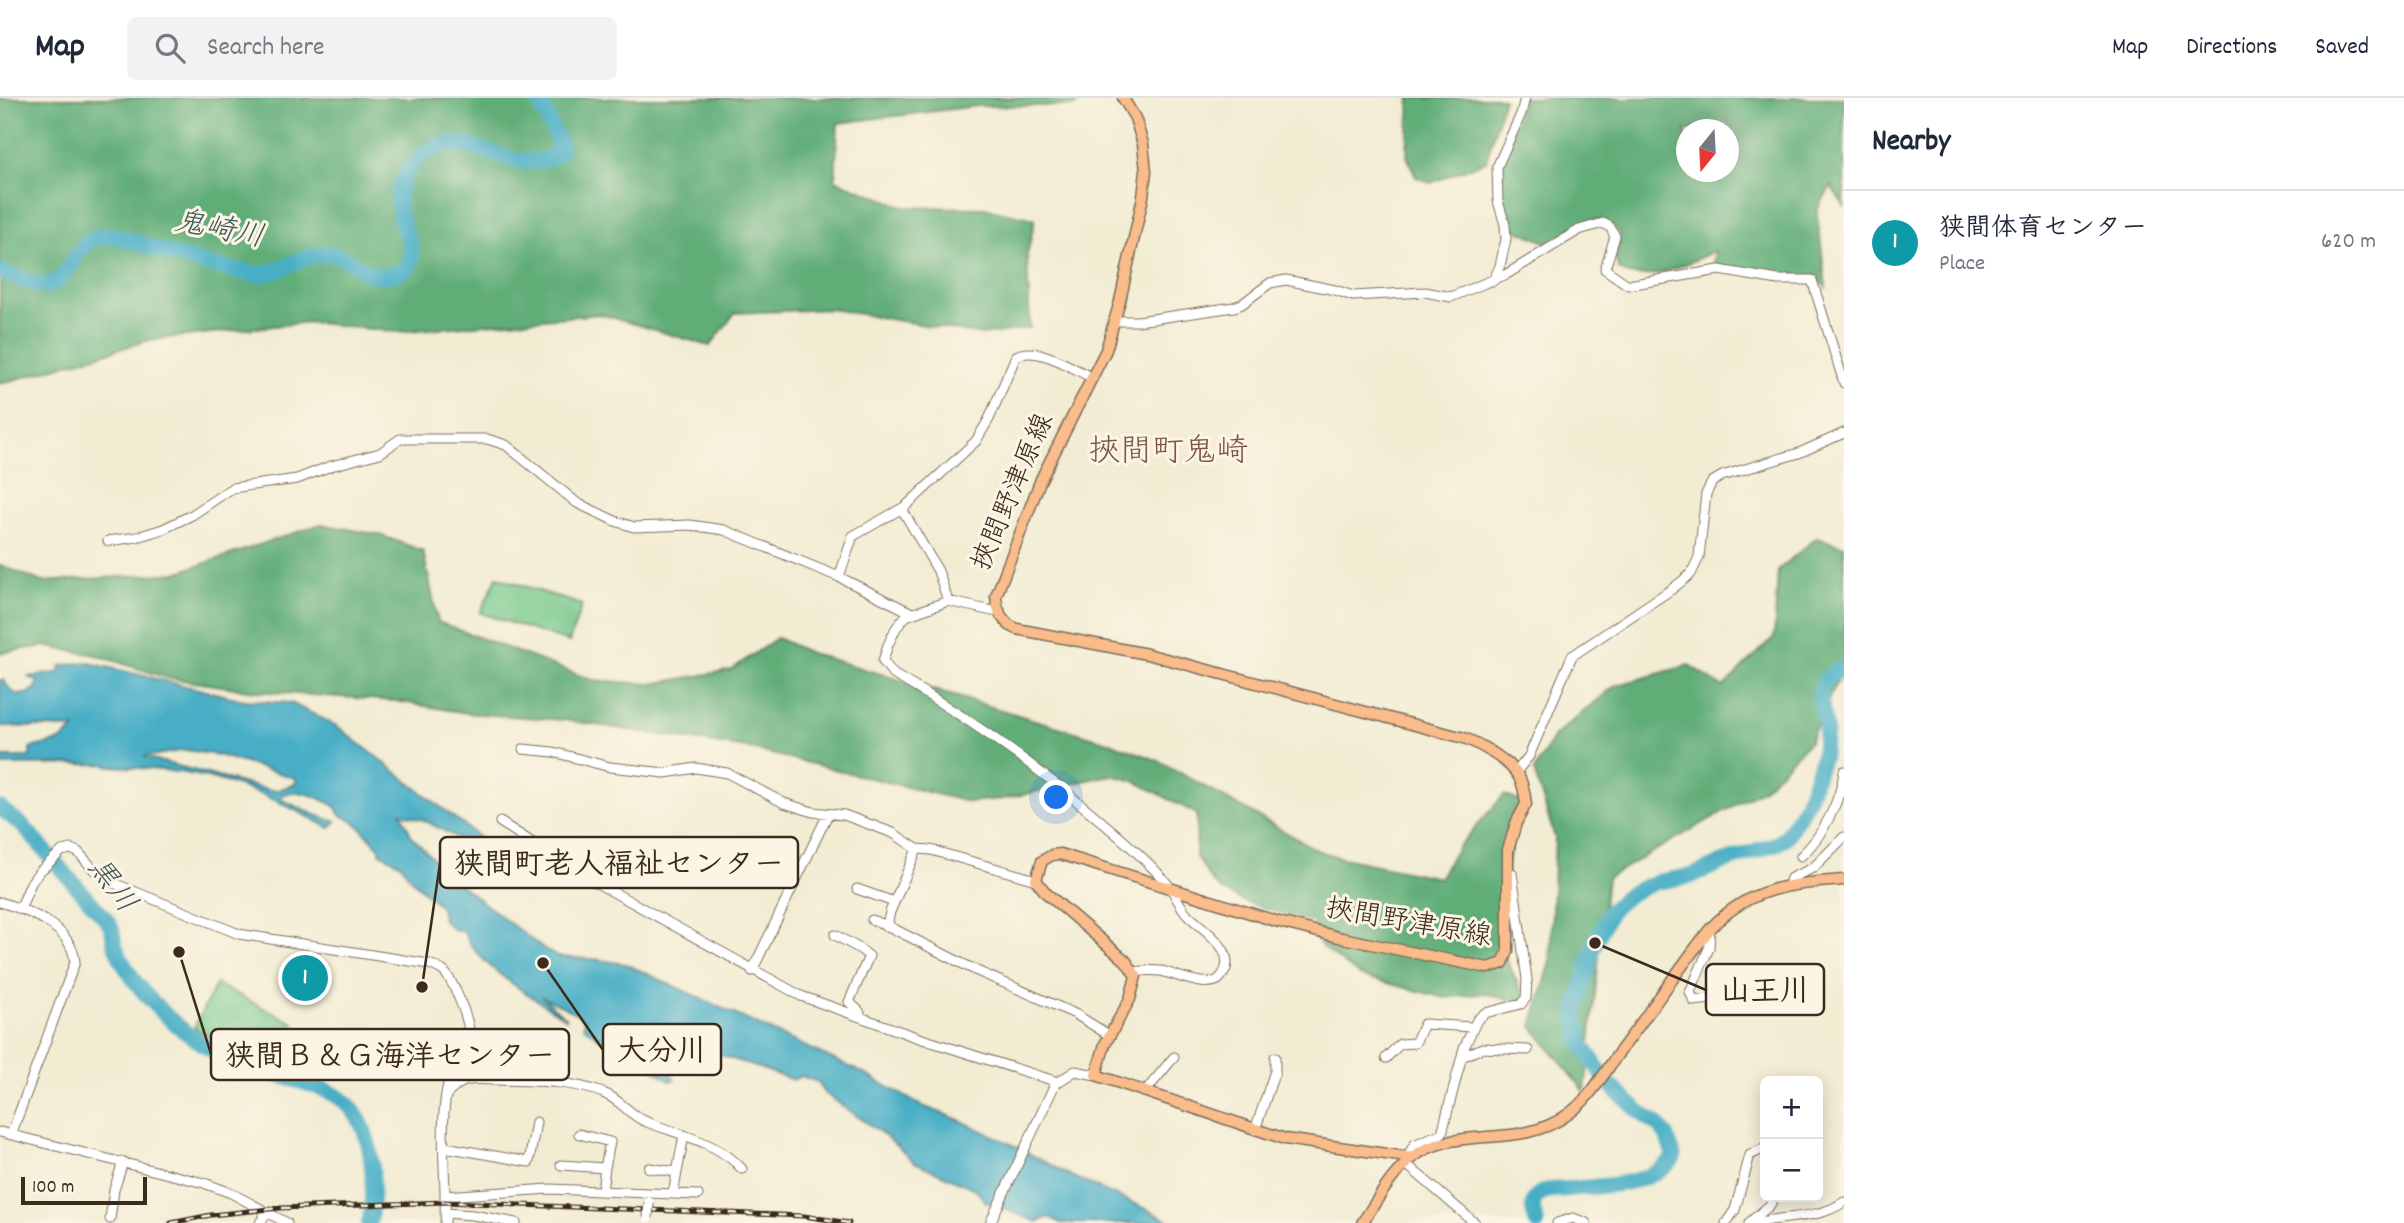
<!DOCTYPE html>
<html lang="en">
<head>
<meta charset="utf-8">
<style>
  :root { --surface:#fff; --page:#f2f2f3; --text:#1f2937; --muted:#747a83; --line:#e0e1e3; --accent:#2563eb }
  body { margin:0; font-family:Dekko,"Klee One",sans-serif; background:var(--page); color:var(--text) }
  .controls { position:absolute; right:21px; bottom:21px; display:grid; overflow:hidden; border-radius:10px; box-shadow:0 4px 18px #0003 }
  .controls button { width:63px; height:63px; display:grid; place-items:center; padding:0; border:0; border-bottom:2px solid var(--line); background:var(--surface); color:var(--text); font:35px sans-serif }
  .compass { position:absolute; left:1676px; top:21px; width:63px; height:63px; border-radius:50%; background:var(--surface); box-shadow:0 4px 18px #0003; rotate:198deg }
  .scale { position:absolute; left:21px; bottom:18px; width:126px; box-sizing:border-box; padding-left:7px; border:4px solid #3b2a1e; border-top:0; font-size:19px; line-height:24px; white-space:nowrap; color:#3b2a1e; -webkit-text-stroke:5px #fcf5e5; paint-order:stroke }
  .you { position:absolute; left:1057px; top:700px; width:24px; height:24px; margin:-18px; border:5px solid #fff; border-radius:50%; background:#1a73e8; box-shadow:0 0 0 10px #1a73e833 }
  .badge { display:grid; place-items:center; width:46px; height:46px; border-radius:50%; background:var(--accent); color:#fff; font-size:23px; font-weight:700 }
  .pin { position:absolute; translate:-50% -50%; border:4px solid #fff; box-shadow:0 2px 7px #0006 }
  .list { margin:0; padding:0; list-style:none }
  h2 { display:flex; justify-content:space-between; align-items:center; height:91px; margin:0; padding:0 28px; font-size:30px }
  h2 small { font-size:23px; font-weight:400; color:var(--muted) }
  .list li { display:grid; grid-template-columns:46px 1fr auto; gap:21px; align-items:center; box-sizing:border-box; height:105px; padding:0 28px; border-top:2px solid var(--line) }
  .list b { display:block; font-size:26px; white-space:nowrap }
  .list p { margin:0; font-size:23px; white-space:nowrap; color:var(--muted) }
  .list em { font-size:23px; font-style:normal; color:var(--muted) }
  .icon { flex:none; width:38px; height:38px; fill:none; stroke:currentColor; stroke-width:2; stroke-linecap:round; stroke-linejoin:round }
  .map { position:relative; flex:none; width:1844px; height:1125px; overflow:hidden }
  header { display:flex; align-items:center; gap:42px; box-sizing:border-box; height:98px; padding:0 35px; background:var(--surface); border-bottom:2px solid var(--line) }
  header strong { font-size:33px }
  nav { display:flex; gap:38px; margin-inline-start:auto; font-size:24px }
  .search { width:490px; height:63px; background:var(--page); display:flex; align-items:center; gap:18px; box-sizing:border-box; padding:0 24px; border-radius:10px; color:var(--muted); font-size:26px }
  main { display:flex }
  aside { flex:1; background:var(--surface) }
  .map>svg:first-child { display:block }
</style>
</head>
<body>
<header>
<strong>Map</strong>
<div class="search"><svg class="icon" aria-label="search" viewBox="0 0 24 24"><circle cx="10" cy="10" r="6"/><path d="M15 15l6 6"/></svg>Search here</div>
<nav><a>Map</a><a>Directions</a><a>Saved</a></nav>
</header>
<main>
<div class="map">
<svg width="1844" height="1125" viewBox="0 0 1844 1125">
  <rect width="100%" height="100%" fill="#fcf5e5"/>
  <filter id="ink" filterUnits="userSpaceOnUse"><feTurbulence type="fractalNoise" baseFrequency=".0143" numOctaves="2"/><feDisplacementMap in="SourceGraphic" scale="14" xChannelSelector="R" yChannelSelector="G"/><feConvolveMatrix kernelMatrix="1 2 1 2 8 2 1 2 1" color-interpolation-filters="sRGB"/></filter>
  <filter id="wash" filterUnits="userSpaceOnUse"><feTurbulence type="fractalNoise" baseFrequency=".00686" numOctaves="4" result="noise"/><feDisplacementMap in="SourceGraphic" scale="28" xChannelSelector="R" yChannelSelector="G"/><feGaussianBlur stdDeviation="1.57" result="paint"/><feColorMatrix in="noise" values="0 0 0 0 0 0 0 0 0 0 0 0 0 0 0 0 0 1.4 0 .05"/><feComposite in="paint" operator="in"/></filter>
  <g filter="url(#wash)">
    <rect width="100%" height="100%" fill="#f2ecd3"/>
    <path fill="#76c98c" stroke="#587a55" stroke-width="2" d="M497 479 582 507 569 544 480 515Z
      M216 886 294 925 272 970 194 930Z"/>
    <path fill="#60ad78" stroke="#4e6c4b" stroke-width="2" fill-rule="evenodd" d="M0 0H1083L1074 8H977L838 25 835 82 904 109 985 110 1035 121 1027 157 1030 230 982 237 832 211 735 215 710 248 600 216 396 234 309 224 150 242 0 286Z
      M1410 0H1504L1486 63 1431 85 1416 79 1407 58Z
      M1523 0H1844V108L1831 88 1817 112 1826 189 1814 179 1713 168 1715 153C1688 164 1647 189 1619 172L1615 159 1620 135C1597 106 1573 131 1550 146L1510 129 1496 83ZM1686 32H1728V74H1686Z
      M321 426 380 437 423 453 438 524 592 582 651 586 731 572 777 540 810 555 1112 645 1159 663 1319 753 1338 759 1439 780 1459 748 1504 697 1522 704 1505 775 1496 841 1524 898 1515 904 1485 895 1445 900 1360 878 1320 847 1313 824C1287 816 1227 804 1211 782 1205 775 1203 766 1196 759L1197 716 1135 683 1111 677 1003 701 968 704 747 650 564 622 466 615 396 603 255 593 168 580 96 557 43 548 0 555V467L42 484 176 475Z
      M1816 440 1844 448V568L1809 644 1763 691 1607 780 1585 994 1532 928 1550 867 1555 740 1534 673 1554 638 1615 588 1689 567 1723 589 1774 539 1778 472Z"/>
    <path fill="#46aec6" stroke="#406c72" stroke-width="2" fill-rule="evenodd" d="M86 564 244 602 291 605 337 628 479 739 481 753 424 722 401 715 412 739 454 782 542 850 558 859 594 861 626 866 865 976 920 1007 957 1021 1011 1046 1073 1079 1144 1110 1173 1125H1061L1049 1119 1037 1124 986 1104 975 1091 914 1064 884 1037 823 994 818 984 801 978 793 982 698 949 692 953 662 941 642 940 675 981 670 983 637 960 596 938 583 928 584 922 576 915 541 898 567 921C536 901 477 869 464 834L453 831 443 822 441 809 411 781 401 766 380 755V750L356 725 339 716 335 708C317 699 302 690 282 697V702C295 707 325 723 336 723L330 730C295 712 260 693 222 683 185 673 147 670 109 668L106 666 0 667V659H30V650L60 643 75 630 0 628V582H4C12 598 21 601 36 590L38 583 29 579 61 574 60 568ZM186 652 218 657 295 680 297 685 278 692H268L144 659Z"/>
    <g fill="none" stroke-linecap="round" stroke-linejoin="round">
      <path stroke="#46aec6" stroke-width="16" d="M0 173C13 178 28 185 42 187 66 191 72 155 88 144 96 138 104 138 114 137 154 150 196 166 238 173 245 174 253 177 260 176 282 175 303 155 327 156 360 157 362 192 407 171 408 167 412 161 412 156 412 148 407 138 404 130 394 104 396 82 417 62 461 17 507 85 558 56L560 47 538 0
        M0 710 22 727 106 821C116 835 111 837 116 850 129 882 157 911 183 932 206 950 236 967 264 974 285 979 323 988 340 1000 376 1025 376 1087 369 1125
        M1537 1125C1532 1113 1529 1099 1545 1093 1551 1091 1560 1092 1567 1091 1598 1088 1655 1088 1674 1059L1667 1038 1658 1027 1636 1011 1606 983 1582 946 1575 915 1595 845 1611 812 1631 795 1656 784 1691 778 1721 765 1778 745 1786 739 1807 704 1823 657 1826 630 1820 599 1824 583 1835 574 1844 571"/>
    </g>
  </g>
  <g filter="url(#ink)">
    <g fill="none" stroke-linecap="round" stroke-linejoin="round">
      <defs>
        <path id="minor" d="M1493 183 1500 168 1506 141 1505 127 1498 103 1497 69 1521 16 1525 0
          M1115 223H1138L1234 209 1242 206 1270 185 1286 182 1335 192 1353 198 1425 194 1451 199 1507 176 1579 132 1603 125 1610 129 1615 138 1605 171 1628 187 1719 172 1778 182H1812L1844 285
          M902 411 938 473 948 503 992 513 998 510
          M108 443 137 439 163 431 192 417 232 390 297 381 331 368 380 355 400 341H487L506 347 577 405 615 423 634 429 690 427 724 432 839 479 912 515
          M839 479 853 438 906 408 976 343 989 321 1016 258C1039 247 1071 270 1093 280
          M948 503 906 518 896 530 888 547 883 563 893 576C964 617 1026 660 1089 713 1116 736 1147 761 1170 789 1176 798 1180 808 1187 816 1201 831 1242 853 1221 879 1211 893 1175 876 1161 873 1152 872 1144 872 1135 874
          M523 651 553 654 610 669 665 675 696 670 727 675 784 705 813 714 844 717 893 735 917 751 931 752 1036 782
          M1516 674 1529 658 1572 558 1672 491 1691 476 1699 459 1706 396 1712 384 1722 378 1799 355 1844 335
          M500 724 586 779 801 898 919 940 1058 984
          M917 751 890 814 888 823 890 829 977 873 1075 916 1109 937
          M1801 758C1823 738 1841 702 1844 673
          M1789 787 1791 780 1813 770 1844 739
          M857 791 894 804
          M0 804C30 813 72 829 75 864L11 1037
          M20 811 31 785 39 774 62 753 71 751 78 754 97 775 116 786 239 836 429 866C434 868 439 870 443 873 453 881 467 918 469 932 472 950 452 968 448 986 438 1031 447 1079 445 1125
          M872 822 890 829
          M1710 831 1709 850 1690 894 1694 903 1726 899
          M835 837 860 851 869 858 849 904 859 913 861 919
          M752 873 828 716
          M1462 959 1482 950 1528 952
          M1386 960 1400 946 1415 945 1424 926 1472 929
          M1145 994 1174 959
          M447 996C453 991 458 985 465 983 474 980 487 982 497 982 532 983 570 982 603 995 622 1002 628 1017 647 1024 680 1037 718 1044 742 1071
          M1255 1032 1275 973V959
          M0 1034 204 1085 231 1095 287 1125
          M579 1036 610 1044 605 1070
          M445 1049 529 1064 536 1024
          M1408 1058 1414 1047 1442 1035 1464 950 1477 922 1485 915 1521 906 1526 900 1527 881 1512 775
          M1406 1066 1475 1125
          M561 1067 605 1070 602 1093
          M649 1070 677 1074
          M673 1096 684 1037
          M445 1098 550 1091 698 1097
          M445 1115 473 1117 516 1125
          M110 1121 114 1092 123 1064
          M260 1125 267 1114
          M990 1125 1055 986 1075 973 1096 977
          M1557 1125 1573 1120 1586 1125
          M1726 1125 1735 1112 1750 1057 1765 1050
          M1749 1125 1770 1107 1774 1099
          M1758 1125C1790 1116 1815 1123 1844 1104"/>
        <path id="major" d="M1123 0 1135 20 1143 46 1146 73 1143 99 1120 203 1106 252 1041 381 996 498 997 507 1001 518 1009 527 1017 531 1147 556 1464 640C1480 646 1510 663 1519 679 1523 686 1525 697 1526 706L1516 725 1508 752V853L1503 865 1488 870 1342 840 1279 824 1060 756 1052 757 1042 763 1036 782 1046 795 1126 863 1136 878 1130 901 1105 946 1096 977 1285 1041 1413 1060
          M1362 1125C1378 1101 1394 1071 1419 1055 1463 1028 1520 1051 1567 1017 1589 1002 1603 977 1618 956 1649 915 1678 872 1710 831 1749 789 1790 786 1844 782"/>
      </defs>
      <use href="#minor" stroke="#7b6e5d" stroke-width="11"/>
      <use href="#major" stroke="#7b6e5d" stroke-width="13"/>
      <use href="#minor" stroke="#fff" stroke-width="9"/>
      <use href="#major" stroke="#f9bc8a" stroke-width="10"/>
      <defs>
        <path id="rail" d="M171 1125 211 1117 280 1110 445 1104 804 1118 849 1125"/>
      </defs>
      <use href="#rail" stroke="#3b2a1e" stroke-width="5"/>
      <use href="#rail" stroke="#fcf5e5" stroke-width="2.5" stroke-dasharray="8" stroke-linecap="butt"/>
      <defs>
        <path id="minor-bridge" d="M648 1120 649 1104"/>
      </defs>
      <use href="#minor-bridge" stroke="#7b6e5d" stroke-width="11" stroke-linecap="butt"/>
      <use href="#minor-bridge" stroke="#fff" stroke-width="9"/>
    </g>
  </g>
  <g text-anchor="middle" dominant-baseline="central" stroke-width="6" stroke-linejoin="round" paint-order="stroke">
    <g font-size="28" fill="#3b2a1e" stroke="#fcf5e5">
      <text transform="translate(1015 395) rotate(-67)">挾間野津原線</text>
      <text transform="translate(1408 827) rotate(10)">挾間野津原線</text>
    </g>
    <g font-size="30" font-style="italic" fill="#3f5859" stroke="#fcf5e5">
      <text transform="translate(219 134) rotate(11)">鬼崎川</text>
      <text transform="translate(110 789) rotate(53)">黒川</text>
    </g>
    <g font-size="32" fill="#7d5746" stroke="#fcf5e5">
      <text x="1168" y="356">挾間町鬼崎</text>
    </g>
  </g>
  <path fill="none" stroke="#3b2a1e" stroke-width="2.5" d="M422 889L440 765M1595 845L1706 892M543 865L603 952M179 854L211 956"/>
  <g fill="#3b2a1e" stroke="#fcf5e5" stroke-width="2.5">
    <circle cx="422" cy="889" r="7"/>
    <circle cx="1595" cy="845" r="7"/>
    <circle cx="543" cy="865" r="7"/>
    <circle cx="179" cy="854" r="7"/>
  </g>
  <g fill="#fcf5e5" stroke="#3b2a1e" stroke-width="2.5">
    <rect x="440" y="739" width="358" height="51" rx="7"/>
    <rect x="1706" y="866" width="118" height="51" rx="7"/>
    <rect x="603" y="926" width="118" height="51" rx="7"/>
    <rect x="211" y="931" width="358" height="51" rx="7"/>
  </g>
  <g font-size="30" text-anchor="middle" font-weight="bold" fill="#3b2a1e">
    <text x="619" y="775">狭間町老人福祉センター</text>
    <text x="1765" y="902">山王川</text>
    <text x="662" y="962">大分川</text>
    <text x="390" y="967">狭間Ｂ＆Ｇ海洋センター</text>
  </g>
</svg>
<div class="controls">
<button>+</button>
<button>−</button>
</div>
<svg class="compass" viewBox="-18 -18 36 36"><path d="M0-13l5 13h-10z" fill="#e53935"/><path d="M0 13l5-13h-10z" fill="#747a83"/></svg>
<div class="scale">100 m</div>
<div class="you"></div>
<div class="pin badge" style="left:305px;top:880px;background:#0f9aa8">1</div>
</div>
<aside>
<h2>Nearby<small></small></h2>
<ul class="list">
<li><span class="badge" style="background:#0f9aa8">1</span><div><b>狭間体育センター</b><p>Place</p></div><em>620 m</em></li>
</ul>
</aside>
</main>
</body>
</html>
